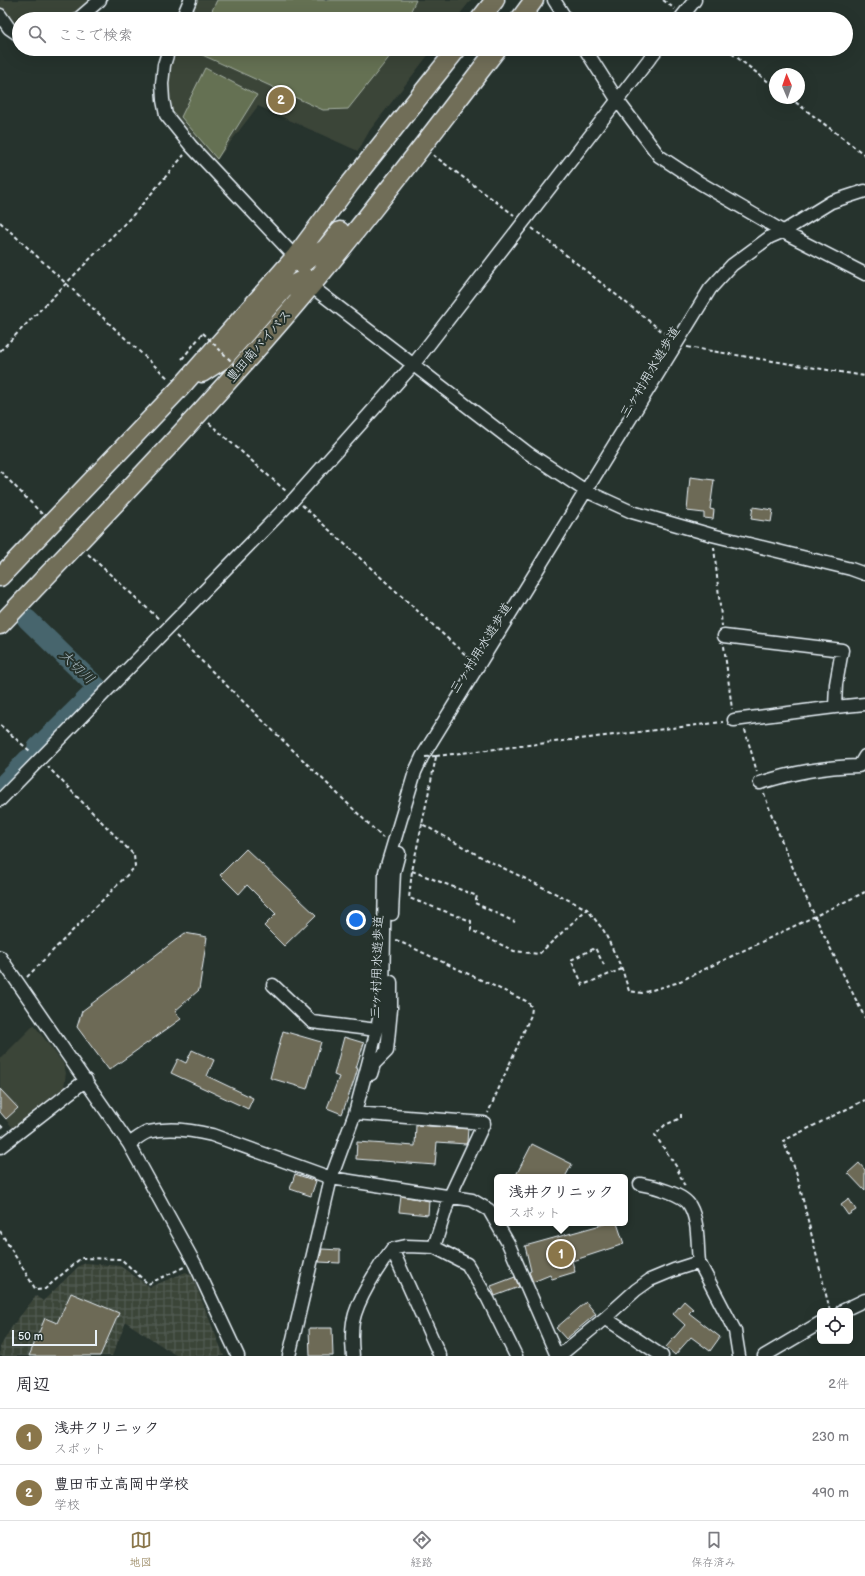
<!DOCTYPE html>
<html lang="ja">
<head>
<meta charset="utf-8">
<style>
  :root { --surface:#fff; --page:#f7f7f7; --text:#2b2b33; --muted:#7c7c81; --line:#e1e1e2; --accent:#8a764a }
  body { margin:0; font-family:"Balsamiq Sans","Klee One",sans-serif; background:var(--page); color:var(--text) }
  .controls { position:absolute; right:12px; bottom:12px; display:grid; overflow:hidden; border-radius:6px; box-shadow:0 4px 16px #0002 }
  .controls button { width:36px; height:36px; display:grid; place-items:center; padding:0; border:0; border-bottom:1px solid var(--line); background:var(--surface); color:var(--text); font:20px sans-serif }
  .compass { position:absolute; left:769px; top:68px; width:36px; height:36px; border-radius:50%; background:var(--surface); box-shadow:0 4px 16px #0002; rotate:358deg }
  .scale { position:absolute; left:12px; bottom:10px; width:85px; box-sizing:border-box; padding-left:4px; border:2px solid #e8f1f8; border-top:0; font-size:11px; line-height:14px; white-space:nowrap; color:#e8f1f8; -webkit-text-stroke:3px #26332d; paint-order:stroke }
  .you { position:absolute; left:356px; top:920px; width:14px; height:14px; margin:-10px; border:3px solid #fff; border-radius:50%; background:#1a73e8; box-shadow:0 0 0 6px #1a73e833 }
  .badge { display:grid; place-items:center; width:26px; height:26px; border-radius:50%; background:var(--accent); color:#fff; font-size:13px; font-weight:700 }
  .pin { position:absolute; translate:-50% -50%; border:2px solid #fff; box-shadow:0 1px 4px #0006 }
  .popup { position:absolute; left:494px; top:1174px; width:134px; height:52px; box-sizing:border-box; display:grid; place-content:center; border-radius:6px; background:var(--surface); filter:drop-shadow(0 1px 3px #0005); font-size:13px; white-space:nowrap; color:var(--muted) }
  .popup b { font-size:15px; color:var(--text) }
  .popup::after { content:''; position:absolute; left:50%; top:100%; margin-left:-8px; border:8px solid transparent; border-top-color:var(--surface) }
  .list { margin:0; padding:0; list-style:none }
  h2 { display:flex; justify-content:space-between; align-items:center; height:52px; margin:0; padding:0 16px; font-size:17px }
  h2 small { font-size:13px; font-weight:400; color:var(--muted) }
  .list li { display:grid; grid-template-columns:26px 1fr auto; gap:12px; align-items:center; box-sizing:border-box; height:56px; padding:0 16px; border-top:1px solid var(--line) }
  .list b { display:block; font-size:15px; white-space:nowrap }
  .list p { margin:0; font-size:13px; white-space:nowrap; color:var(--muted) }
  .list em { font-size:13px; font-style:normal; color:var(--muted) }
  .icon { flex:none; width:22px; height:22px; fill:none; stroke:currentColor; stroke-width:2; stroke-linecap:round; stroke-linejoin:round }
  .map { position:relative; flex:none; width:865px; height:1356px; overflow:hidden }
  .search { position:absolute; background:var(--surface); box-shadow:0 4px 16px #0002; left:12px; right:12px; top:12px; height:44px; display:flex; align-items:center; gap:10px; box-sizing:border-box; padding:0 14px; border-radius:22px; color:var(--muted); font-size:15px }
  .sheet { height:164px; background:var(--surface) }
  nav { display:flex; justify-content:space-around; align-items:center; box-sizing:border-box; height:56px; border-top:1px solid var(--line); background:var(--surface); font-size:11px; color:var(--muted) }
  nav a { display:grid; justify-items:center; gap:2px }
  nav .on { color:var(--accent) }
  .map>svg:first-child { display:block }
</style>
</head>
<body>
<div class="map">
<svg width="865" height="1356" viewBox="0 0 865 1356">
  <defs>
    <pattern id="industrial-grid" width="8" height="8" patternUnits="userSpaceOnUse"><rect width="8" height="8" fill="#3b4439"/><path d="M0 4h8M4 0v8" fill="none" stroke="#575f56"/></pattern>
  </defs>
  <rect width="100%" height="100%" fill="#26332d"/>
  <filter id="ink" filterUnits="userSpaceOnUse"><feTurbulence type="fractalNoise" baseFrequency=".025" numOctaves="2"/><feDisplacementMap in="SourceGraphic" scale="8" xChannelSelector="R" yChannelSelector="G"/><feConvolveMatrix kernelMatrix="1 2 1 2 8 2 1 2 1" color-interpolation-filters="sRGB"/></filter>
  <g filter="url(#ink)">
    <path fill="#3b4439" d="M0 0H91L68 19H19V29L11 23 0 6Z
      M195 0H471L456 19H186Z
      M175 49H433L370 130 358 151 258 106 216 161 172 113 167 94 170 68Z
      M34 1025 63 1063 66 1073 64 1087 13 1128 0 1113V1059Z"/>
    <path fill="url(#industrial-grid)" d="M86 1263 120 1266 150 1287 186 1272 192 1276 224 1356H177L126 1322 112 1356H0V1347L13 1325 36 1296 43 1301 79 1266Z"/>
    <path fill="#657152" stroke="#a6b1a5" d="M217 0H416L407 19H208Z
      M198 49H394L391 55 348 109 323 110 198 53Z
      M205 68 257 95 217 159 181 117Z"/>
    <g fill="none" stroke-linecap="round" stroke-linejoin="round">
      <path stroke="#47656d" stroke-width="20" d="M27 619 98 688 37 748
        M0 788 28 759"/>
    </g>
    <path fill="#6d6a56" stroke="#e8f1f8" d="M690 477 714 480 710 509 714 510 713 519 704 518V513L687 511Z
      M753 507 773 510 771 522 751 519Z
      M246 849 316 915 284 946 264 926 276 914 247 885 239 894 220 875Z
      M185 933 207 937 199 990 175 1011 181 1019 109 1070 77 1027 82 1011Z
      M283 1031 321 1042 307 1089 270 1078Z
      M344 1037 364 1043 356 1068H358L354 1081 342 1114 327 1108 339 1077 334 1075Z
      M192 1050 214 1060 207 1076 253 1098 248 1109 171 1073 178 1059 186 1063Z
      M0 1089 18 1108 6 1119 0 1112Z
      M416 1125 468 1129 467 1142 466 1144 437 1142 435 1165 356 1159 357 1142 415 1146Z
      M532 1144 572 1164 565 1177H515Z
      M859 1163 865 1170V1191L848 1173Z
      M295 1174 316 1181 311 1196 290 1189Z
      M401 1196 429 1201 428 1215 399 1212Z
      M849 1199 856 1210 848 1215 841 1205Z
      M608 1223H617L624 1244 572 1261 575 1272 552 1279 550 1275 533 1282 529 1272 531 1271 525 1246Z
      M322 1249 340 1250V1263L319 1262Z
      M515 1277 519 1287 495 1296 491 1286Z
      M71 1293 119 1313 100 1356H29L45 1318 57 1323Z
      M684 1301 693 1309 689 1313 720 1337 710 1351 691 1337 675 1355 666 1347 685 1325 673 1314Z
      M586 1302 596 1314 566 1339 556 1328Z
      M309 1328H332L333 1356H310Z"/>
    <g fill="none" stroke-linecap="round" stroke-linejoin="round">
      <defs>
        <path id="minor" d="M554 0 566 19
          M0 15 9 28 19 35
          M78 19 100 0
          M182 19 190 0
          M680 19 695 0
          M169 49 164 65 162 84 163 100 166 115 191 146 299 261
          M585 49 618 101 659 156 700 183 789 235 865 274
          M307 280 311 286 528 453 586 491 632 512 712 535 851 569 865 574
          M724 636 842 650 836 684 835 707
          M734 720 835 707 865 704
          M760 783C795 772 823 767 859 766L865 756
          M0 800 294 499 413 365 657 49
          M392 914 394 872 399 853
          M0 957 129 1144 195 1264 238 1356
          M273 985 312 1022 377 1030
          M371 1074 374 1064 387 1051 391 1009V982
          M355 1113 484 1123 450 1196 434 1247
          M129 1144C135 1140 142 1134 148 1132 169 1127 192 1130 212 1135L331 1178 472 1200 489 1210 508 1243 557 1356
          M0 1147 86 1080
          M640 1184C653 1186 684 1194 690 1206 699 1222 697 1244 699 1262
          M392 1249 440 1356
          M842 1311 865 1300
          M605 1318 662 1356
          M289 1356 331 1178 355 1113 377 1030 383 995 385 872 415 772 422 757 710 289 732 265 770 237 784 231 831 202 865 191
          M353 1356C352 1344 351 1334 353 1322 357 1300 378 1267 392 1249L406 1246 434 1247 467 1264 488 1299 516 1356
          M559 1356 605 1318 636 1290 650 1280 674 1270 699 1262 735 1331 739 1356
          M764 1356 820 1323"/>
        <path id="highway" d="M480 19 495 0
          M520 19 534 0
          M301 264 325 249 340 231
          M202 373 222 360 284 289 306 278
          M0 577 180 388 296 256 349 185 457 49
          M0 625C105 514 212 404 310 287 375 210 435 129 497 49"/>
      </defs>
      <use href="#minor" stroke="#e8f1f8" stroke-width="15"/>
      <use href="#highway" stroke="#e8f1f8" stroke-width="21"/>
      <path stroke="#e8f1f8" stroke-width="2" stroke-dasharray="4 3" stroke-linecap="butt" d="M663 0 675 9
        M462 19 466 14
        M726 49 775 87
        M790 98 865 155
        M433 155 514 215
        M0 222 169 379
        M532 228 668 336
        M687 347 865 376
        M0 351 133 215 184 155
        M182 359 203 333
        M209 423 287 492
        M0 471 42 514
        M302 505 470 659
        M714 547 722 626
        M88 554 160 620
        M176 636 383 838
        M724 646 732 709
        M0 725 31 752
        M745 730 757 772
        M436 756 723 722
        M436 757 422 824 485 859 587 909 604 931 622 969 629 991 642 993 676 983 865 892
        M764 793C790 871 829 945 865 1018
        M422 824 412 871 409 898 471 921V930L514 951 539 954 587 909
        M412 871 477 896 475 903 515 922
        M396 940 528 1002 532 1008 531 1015 488 1113
        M604 965 595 948 571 960 583 985 622 969
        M27 977 135 867 134 855 48 767
        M681 1114V1118L665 1125 655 1135 676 1166 685 1187
        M0 1125 4 1129
        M0 1231 36 1290 45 1289 81 1258 121 1259 148 1284 184 1267
        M830 1311 796 1171 783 1141 865 1100"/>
      <use href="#minor" stroke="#26332d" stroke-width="12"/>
      <use href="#highway" stroke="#716e59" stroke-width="18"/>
      <path stroke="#e8f1f8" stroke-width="2" stroke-dasharray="4 3" stroke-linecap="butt" d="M203 333 243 373
        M425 757 436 756"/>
    </g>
  </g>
  <g text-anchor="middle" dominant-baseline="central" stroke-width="4" stroke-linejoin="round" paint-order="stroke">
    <g font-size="13" fill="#e8f1f8" stroke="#26332d">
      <text transform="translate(259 346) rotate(-49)">豊田南バイパス</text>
      <text transform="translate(650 372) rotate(-59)">三ヶ村用水遊歩道</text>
      <text transform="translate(481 648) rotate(-58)">三ヶ村用水遊歩道</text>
      <text transform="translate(377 967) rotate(-88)">三ヶ村用水遊歩道</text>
    </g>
    <g font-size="14" font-style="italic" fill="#a8b9c0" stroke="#26332d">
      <text transform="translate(77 667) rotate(44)">大切川</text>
    </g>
  </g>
</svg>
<div class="controls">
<button><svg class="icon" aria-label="locate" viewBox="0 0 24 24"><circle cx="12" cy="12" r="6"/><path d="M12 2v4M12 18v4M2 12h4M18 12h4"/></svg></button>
</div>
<svg class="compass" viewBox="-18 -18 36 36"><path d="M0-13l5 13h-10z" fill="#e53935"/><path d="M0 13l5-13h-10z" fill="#7c7c81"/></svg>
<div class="scale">50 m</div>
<div class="you"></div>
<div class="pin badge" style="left:561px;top:1254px">1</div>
<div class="popup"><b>浅井クリニック</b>スポット</div>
<div class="pin badge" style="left:281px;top:100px">2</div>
<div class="search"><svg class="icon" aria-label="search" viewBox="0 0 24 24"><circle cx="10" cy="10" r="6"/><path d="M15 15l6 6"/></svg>ここで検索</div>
</div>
<section class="sheet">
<h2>周辺<small>2件</small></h2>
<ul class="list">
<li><span class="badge">1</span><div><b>浅井クリニック</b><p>スポット</p></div><em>230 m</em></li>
<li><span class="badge">2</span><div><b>豊田市立高岡中学校</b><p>学校</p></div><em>490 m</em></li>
</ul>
</section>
<nav>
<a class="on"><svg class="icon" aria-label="map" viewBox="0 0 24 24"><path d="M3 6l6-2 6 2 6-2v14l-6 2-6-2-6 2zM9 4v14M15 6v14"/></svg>地図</a>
<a><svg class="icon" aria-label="directions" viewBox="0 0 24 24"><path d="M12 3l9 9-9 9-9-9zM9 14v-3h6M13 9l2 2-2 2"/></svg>経路</a>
<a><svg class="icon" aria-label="saved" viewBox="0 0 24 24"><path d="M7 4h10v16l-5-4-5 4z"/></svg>保存済み</a>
</nav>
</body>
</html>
